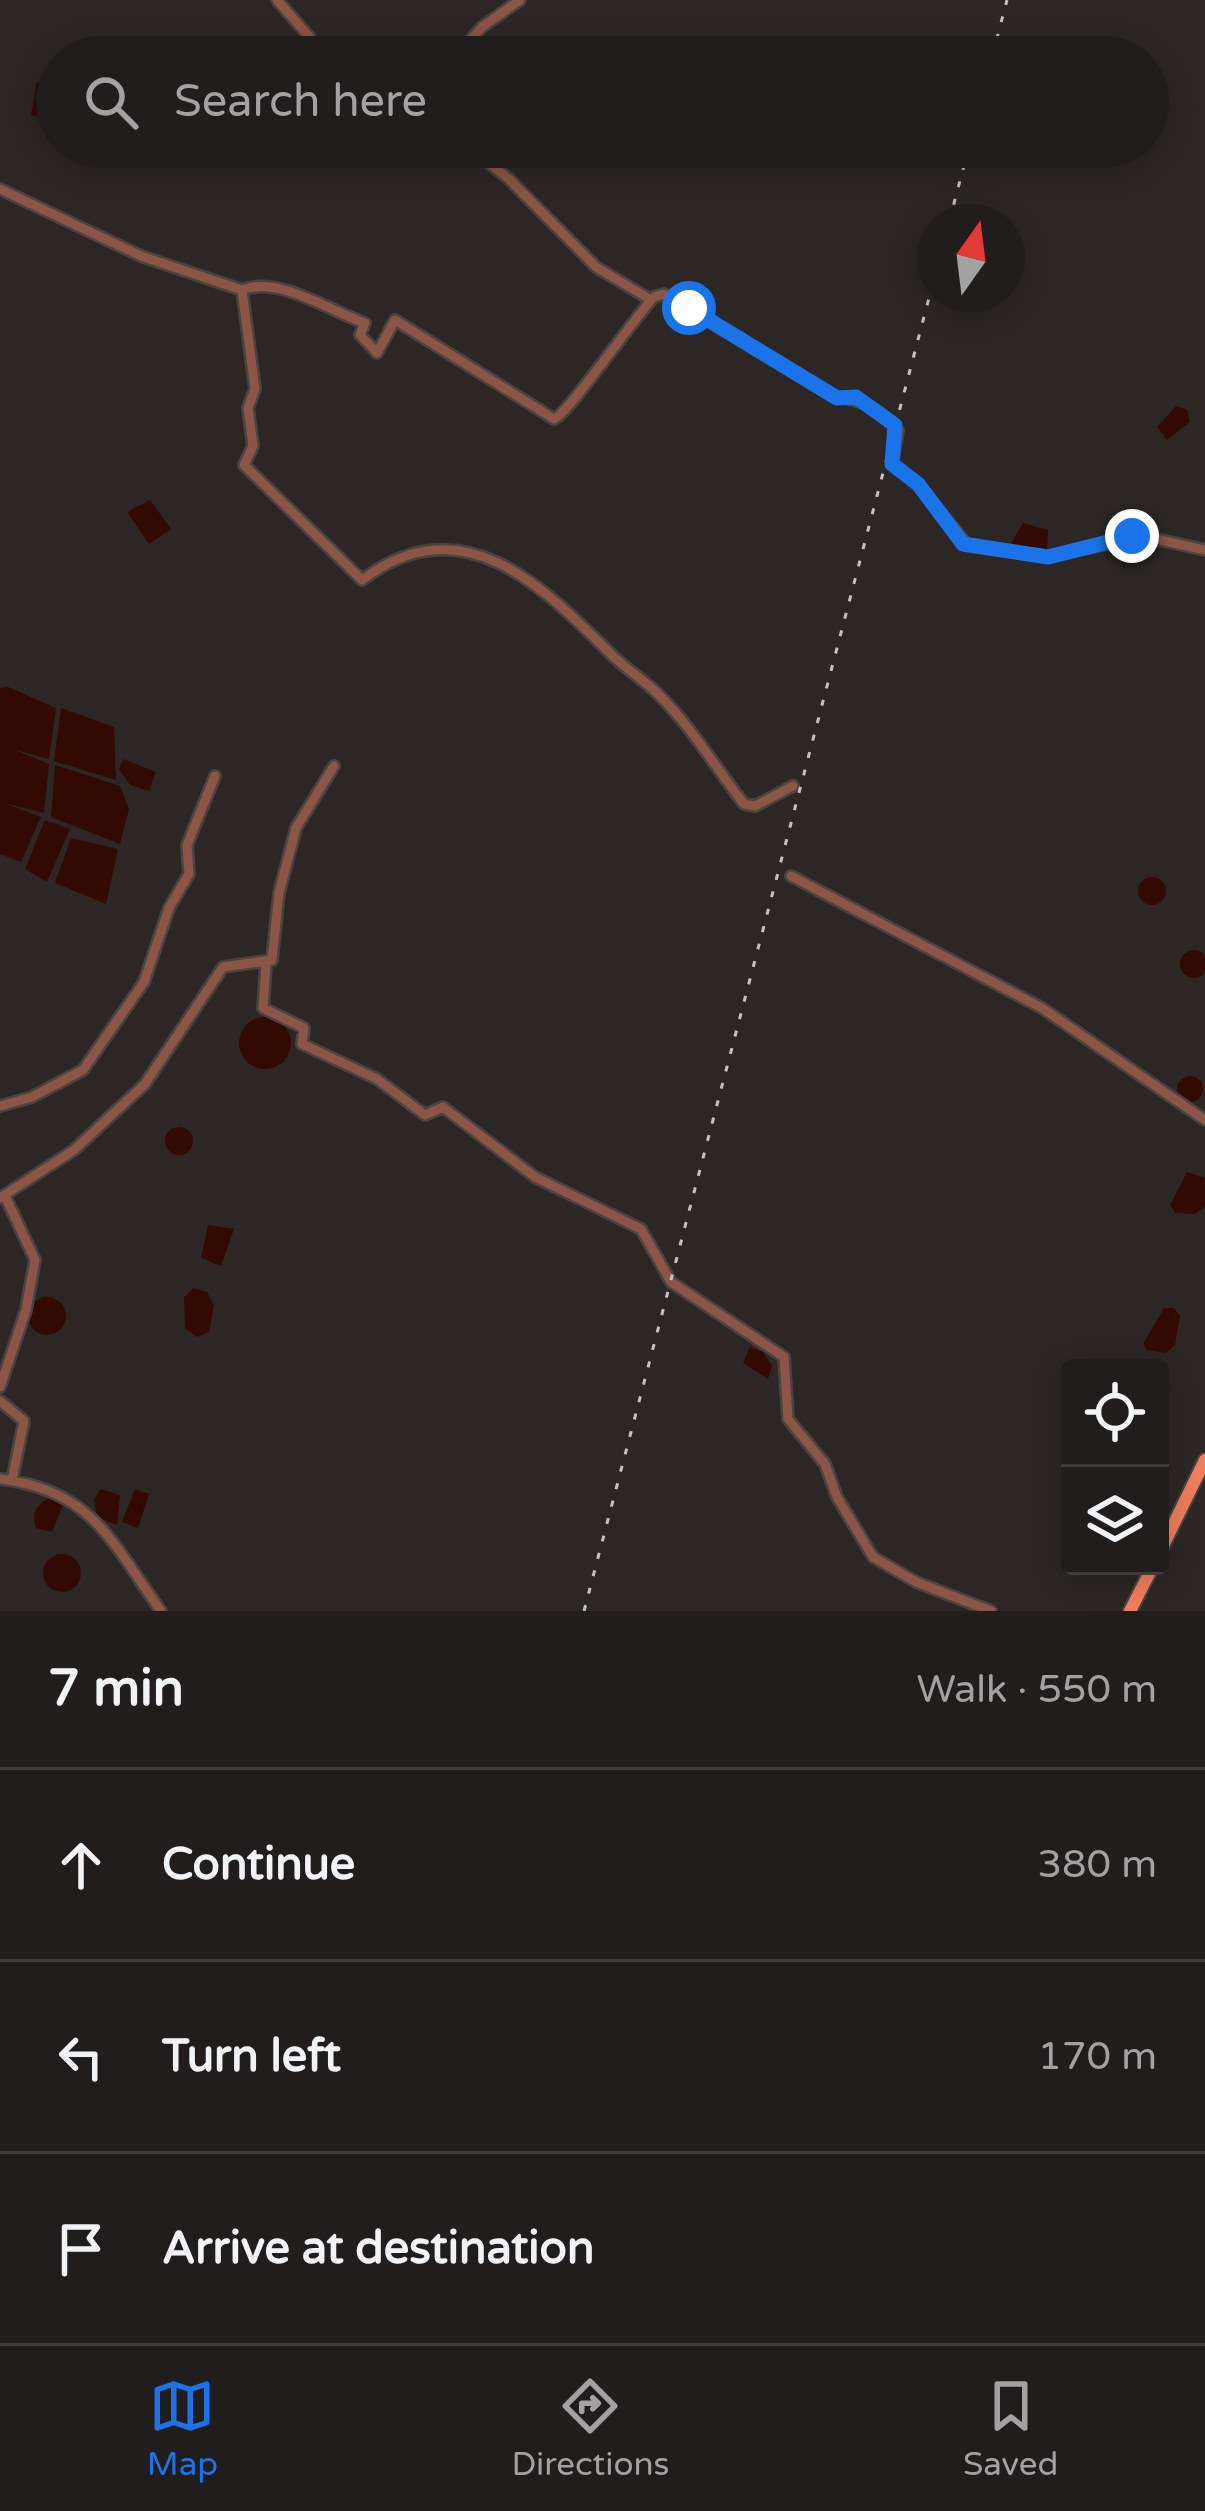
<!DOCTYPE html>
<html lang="en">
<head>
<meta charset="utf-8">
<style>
  :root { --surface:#211d1c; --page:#292625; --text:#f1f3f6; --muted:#a2a2a3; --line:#3e3b3b; --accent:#1a73e8 }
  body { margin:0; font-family:"Varela Round",sans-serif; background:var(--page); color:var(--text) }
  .controls { position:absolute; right:36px; bottom:36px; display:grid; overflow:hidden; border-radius:12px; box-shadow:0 6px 30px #0003 }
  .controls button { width:108px; height:108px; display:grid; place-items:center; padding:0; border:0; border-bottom:3px solid var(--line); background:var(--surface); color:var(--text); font:60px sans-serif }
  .compass { position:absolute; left:917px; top:204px; width:108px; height:108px; border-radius:50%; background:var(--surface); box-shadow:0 6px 30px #0003; rotate:14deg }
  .stop { position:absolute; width:36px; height:36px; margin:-27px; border:9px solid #1a73e8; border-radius:50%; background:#fff }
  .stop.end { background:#1a73e8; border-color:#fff; box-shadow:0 3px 12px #0008 }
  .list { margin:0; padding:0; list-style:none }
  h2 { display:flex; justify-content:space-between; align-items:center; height:156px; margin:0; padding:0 48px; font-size:51px }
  h2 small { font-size:39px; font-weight:400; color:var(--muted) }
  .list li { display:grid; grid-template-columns:78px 1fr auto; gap:36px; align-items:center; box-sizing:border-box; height:192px; padding:0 48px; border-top:3px solid var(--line) }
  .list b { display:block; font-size:45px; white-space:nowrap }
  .list em { font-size:39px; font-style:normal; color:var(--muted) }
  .icon { flex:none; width:66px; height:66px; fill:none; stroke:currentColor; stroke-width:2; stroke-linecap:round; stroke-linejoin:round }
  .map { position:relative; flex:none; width:1205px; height:1611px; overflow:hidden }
  .search { position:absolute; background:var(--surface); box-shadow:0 6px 30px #0003; left:36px; right:36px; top:36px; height:132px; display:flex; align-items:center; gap:30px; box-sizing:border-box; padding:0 42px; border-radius:66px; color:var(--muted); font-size:45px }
  .sheet { height:732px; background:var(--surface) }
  nav { display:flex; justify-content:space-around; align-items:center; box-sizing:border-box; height:168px; border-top:3px solid var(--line); background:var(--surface); font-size:33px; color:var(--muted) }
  nav a { display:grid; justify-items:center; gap:6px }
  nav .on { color:var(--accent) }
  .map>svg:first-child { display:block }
</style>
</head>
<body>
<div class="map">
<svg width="1205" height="1611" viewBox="0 0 1205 1611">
  <rect width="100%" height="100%" fill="#2c2725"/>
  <path fill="#320a01" d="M37 82 57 86V121L31 115Z
    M1176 406 1187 410 1190 422 1167 440 1157 427Z
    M150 500 171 529 149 544 127 512Z
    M1023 523 1048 530 1047 552 1010 545Z
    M8 687 56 708 49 759 12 749 49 764 44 813 4 803 41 817 21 862 0 854V688Z
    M61 708 114 727 116 780 54 761Z
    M123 759 156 772 149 791 130 785 119 769Z
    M55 765 120 786 129 809 120 844 51 817Z
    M45 820 70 829 47 882 25 869Z
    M71 838 118 849 106 904 55 883Z
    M1138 891a14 14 0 1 1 28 0a14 14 0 1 1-28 0Z
    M1180 964a14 14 0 1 1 28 0a14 14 0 1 1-28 0Z
    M239 1043a26 26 0 1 1 52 0a26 26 0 1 1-52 0Z
    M1177 1089a13 13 0 1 1 26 0a13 13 0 1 1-26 0Z
    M165 1141a14 14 0 1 1 28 0a14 14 0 1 1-28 0Z
    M1187 1172 1205 1178V1207L1194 1214 1175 1213 1170 1205Z
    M208 1225 234 1229 221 1266 201 1258Z
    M193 1288 207 1292 214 1305 209 1332 197 1337 185 1329 184 1297Z
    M28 1316a19 19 0 1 1 38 0a19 19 0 1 1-38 0Z
    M1164 1308H1174L1180 1316 1175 1345 1166 1353 1147 1350 1143 1344Z
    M750 1347 763 1352 772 1366 768 1379 743 1363Z
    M101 1489 120 1495 117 1525 97 1517 94 1499Z
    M135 1489 149 1494 138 1528 122 1522Z
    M50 1497 64 1503 52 1532 36 1528C31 1511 36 1506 50 1497Z
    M43 1573a19 19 0 1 1 38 0a19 19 0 1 1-38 0Z"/>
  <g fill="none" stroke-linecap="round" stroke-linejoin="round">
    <defs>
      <path id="minor" d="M277 0 327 57
        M455 57 482 27 520 0
        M469 147 509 179 596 267 651 300
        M0 189 141 256 242 290 255 389 248 408 253 446 244 465 362 580C464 503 544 588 615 658 629 671 645 681 658 694 691 726 716 768 744 804L755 806 793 786
        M242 290C277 275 330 311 365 323L360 335 377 353 395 320 554 419C567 415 634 318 654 297L664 294 834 397C860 398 880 409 898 431L892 464 918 484 967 545 1048 557 1143 536 1205 550
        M791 876 1042 1008 1205 1120
        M266 964 263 1008 304 1028 302 1044 377 1079 425 1115 443 1107 535 1177 641 1229 671 1282 784 1357 788 1419 825 1464 837 1497 873 1557 916 1582 991 1611
        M0 1106 32 1097 83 1070 144 982 169 908 189 874 187 845 215 776
        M0 1198 74 1150 145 1084 223 967 272 960 279 893 296 828 334 766
        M0 1387 26 1310 35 1260 5 1196
        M0 1401 24 1421 12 1480
        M0 1479C93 1490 112 1543 161 1611"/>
      <path id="major" d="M1160 1552 1205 1460
        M1130 1611 1153 1566"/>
    </defs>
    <use href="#minor" stroke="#494442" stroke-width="14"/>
    <use href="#major" stroke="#494442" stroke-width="16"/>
    <use href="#minor" stroke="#8c5545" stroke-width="9"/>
    <use href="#major" stroke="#ef7e5c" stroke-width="12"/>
    <path stroke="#c6c2c1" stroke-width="3" stroke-dasharray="6 12" stroke-linecap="butt" d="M992 57 1007 0
      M949 222 969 147
      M584 1611 935 275"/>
  </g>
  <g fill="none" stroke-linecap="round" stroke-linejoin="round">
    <path stroke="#1a73e8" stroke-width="15" d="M689 308 837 398 856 397 895 425 892 464 918 484 963 544 1048 557 1132 536"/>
  </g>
</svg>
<div class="controls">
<button><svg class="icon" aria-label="locate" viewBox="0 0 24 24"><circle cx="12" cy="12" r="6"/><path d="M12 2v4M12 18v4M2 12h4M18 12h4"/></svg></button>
<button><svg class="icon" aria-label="layers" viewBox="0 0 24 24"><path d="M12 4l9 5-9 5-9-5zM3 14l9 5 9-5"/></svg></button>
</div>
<svg class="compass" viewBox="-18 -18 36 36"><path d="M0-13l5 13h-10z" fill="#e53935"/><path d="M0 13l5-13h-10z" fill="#a2a2a3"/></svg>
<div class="stop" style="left:689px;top:308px"></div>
<div class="stop end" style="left:1132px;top:536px"></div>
<div class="search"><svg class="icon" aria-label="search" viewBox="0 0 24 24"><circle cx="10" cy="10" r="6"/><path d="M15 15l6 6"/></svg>Search here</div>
</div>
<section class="sheet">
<h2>7 min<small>Walk · 550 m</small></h2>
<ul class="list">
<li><svg class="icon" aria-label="ahead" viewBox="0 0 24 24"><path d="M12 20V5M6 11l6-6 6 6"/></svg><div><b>Continue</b></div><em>380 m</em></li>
<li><svg class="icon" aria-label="left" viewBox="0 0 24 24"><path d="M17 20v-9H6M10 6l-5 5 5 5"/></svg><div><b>Turn left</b></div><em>170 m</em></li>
<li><svg class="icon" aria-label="arrive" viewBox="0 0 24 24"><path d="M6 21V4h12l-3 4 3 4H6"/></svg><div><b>Arrive at destination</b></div></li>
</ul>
</section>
<nav>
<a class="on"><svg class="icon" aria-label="map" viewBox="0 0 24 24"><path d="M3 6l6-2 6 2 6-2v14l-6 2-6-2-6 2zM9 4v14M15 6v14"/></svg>Map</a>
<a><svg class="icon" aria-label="directions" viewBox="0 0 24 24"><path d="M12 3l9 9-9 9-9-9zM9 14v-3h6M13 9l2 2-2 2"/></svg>Directions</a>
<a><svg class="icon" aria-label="saved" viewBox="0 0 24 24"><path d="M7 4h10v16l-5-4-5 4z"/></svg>Saved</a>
</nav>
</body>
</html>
